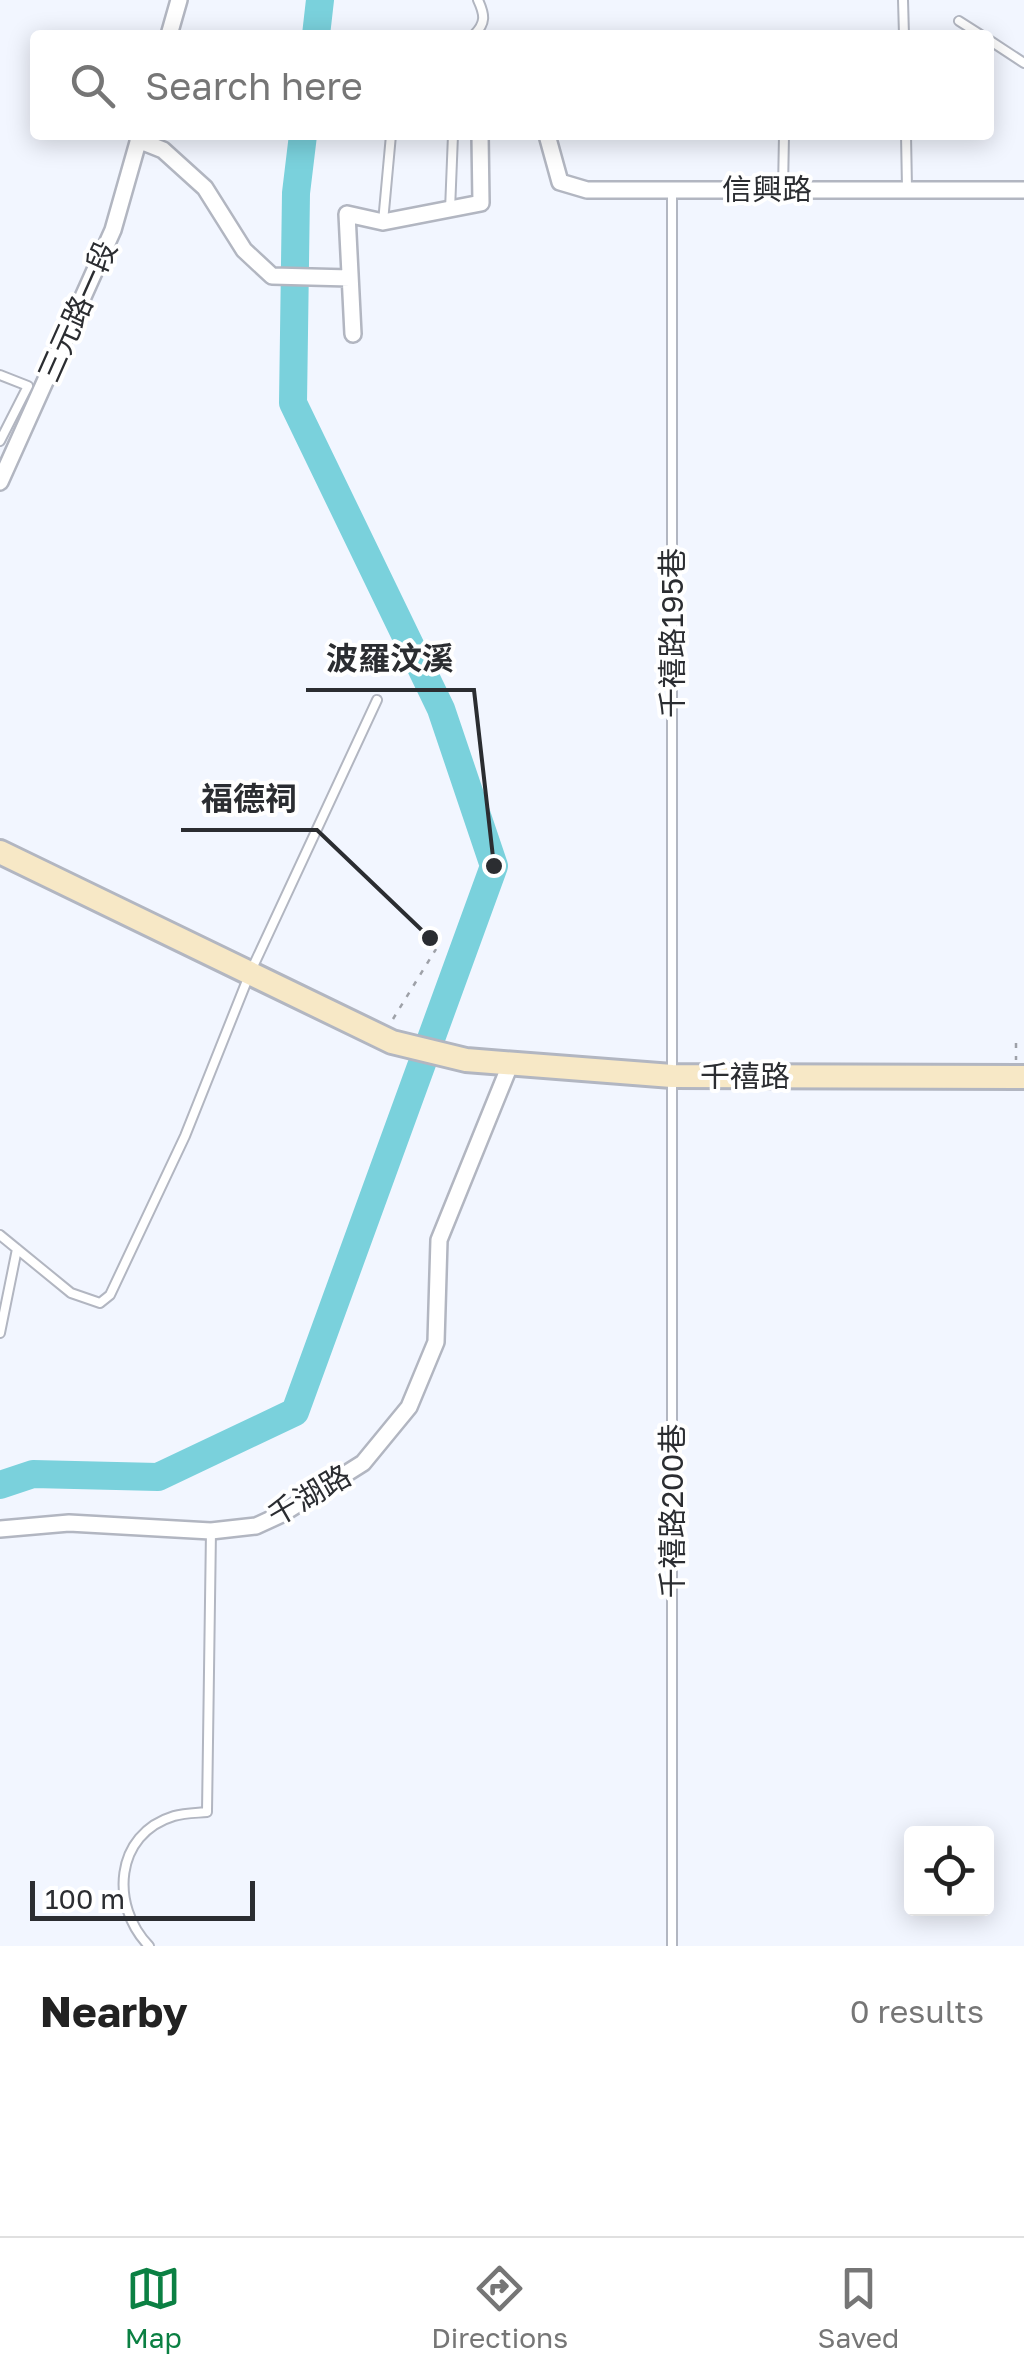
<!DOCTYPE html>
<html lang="en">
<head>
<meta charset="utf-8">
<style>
  :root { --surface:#fff; --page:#f6f6f6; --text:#222; --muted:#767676; --line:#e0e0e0; --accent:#0b8043 }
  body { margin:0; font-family:"Golos Text","Noto Sans TC",sans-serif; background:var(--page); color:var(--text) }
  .controls { position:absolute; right:30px; bottom:30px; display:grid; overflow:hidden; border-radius:10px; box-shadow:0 5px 25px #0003 }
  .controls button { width:90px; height:90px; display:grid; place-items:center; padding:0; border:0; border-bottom:2px solid var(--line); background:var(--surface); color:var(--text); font:50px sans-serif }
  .scale { position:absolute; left:30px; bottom:25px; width:225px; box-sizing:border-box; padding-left:10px; border:5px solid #2b2d31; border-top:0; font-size:28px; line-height:35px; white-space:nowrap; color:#2b2d31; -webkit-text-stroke:8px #fff; paint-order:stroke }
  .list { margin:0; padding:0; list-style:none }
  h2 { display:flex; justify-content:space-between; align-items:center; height:130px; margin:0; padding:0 40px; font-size:42px }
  h2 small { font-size:32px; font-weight:400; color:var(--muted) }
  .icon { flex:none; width:55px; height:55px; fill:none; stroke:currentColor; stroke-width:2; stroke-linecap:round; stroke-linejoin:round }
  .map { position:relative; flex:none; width:1024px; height:1946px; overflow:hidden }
  .search { position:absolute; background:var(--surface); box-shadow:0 5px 25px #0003; left:30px; right:30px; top:30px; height:110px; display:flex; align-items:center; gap:25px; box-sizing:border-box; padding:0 35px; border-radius:10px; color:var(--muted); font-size:38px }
  .sheet { height:290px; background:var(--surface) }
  nav { display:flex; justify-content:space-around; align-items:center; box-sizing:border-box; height:140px; border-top:2px solid var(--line); background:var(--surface); font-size:28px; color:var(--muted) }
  nav a { display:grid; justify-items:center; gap:5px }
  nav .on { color:var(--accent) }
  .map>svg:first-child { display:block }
</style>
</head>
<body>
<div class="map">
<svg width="1024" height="1946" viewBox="0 0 1024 1946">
  <rect width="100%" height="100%" fill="#f2f6ff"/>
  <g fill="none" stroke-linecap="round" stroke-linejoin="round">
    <path stroke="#7ad1dc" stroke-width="28" d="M316 35 320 0
      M0 1485 33 1474 158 1477 295 1412 494 866 441 709 293 403 296 193 303 135"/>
    <defs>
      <path id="lane" d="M903 0 904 35
        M959 21 981 35
        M474 35C486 23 485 15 478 0
        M989 40 1024 63
        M906 135 907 188
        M783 189 784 135
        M450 210 453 135
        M383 222 391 135
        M0 375 28 386
        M0 441 28 386
        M0 1235 71 1293 100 1303 110 1295 185 1136 250 973 377 700
        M0 1333 17 1249
        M149 1946C110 1906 114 1834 174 1816 184 1813 196 1813 207 1812L211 1531
        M672 1946V191"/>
      <path id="street" d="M169 35 179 0
        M547 135 560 182 587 190H1024
        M138 140 163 150 205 188 244 250 272 276 350 278
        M353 334 347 214 383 222 481 203 480 135
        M0 482 113 230 140 135
        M0 1529 69 1523 211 1531 256 1526 282 1514 363 1463 409 1407 436 1342 439 1240 510 1065"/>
      <path id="secondary" d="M0 852 392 1042 466 1060 672 1076 1024 1077"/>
    </defs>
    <use href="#lane" stroke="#b2b6c1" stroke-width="12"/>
    <use href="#street" stroke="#b2b6c1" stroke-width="20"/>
    <use href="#secondary" stroke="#b2b6c1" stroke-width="28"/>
    <path stroke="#9ea1a8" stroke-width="2.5" stroke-dasharray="5 8" stroke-linecap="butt" d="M393 1019 436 949
      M1016 1043V1060"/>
    <use href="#lane" stroke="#fff" stroke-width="8"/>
    <use href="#street" stroke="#fff" stroke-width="15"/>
    <use href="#secondary" stroke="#f7e8c6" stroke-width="22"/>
  </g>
  <g text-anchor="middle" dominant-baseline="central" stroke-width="8" stroke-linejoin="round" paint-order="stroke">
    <g font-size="30" fill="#2b2d31" stroke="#fff">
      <text x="767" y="189">信興路</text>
      <text transform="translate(77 311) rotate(-66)">三元路一段</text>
      <text transform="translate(672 633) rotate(-90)">千禧路195巷</text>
      <text x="745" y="1076">千禧路</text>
      <text transform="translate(309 1495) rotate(-30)">千湖路</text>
      <text transform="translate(672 1511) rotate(-90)">千禧路200巷</text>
    </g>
  </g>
  <path fill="none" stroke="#2b2d31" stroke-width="4" d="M494 866L474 690H306M430 938L317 830H181"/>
  <g fill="#2b2d31" stroke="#fff" stroke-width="4">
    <circle cx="494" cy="866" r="10"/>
    <circle cx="430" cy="938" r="10"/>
  </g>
  <g font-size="32" text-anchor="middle" font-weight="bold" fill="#2b2d31" stroke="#fff" stroke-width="8" stroke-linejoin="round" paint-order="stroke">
    <text x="390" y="670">波羅汶溪</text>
    <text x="249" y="810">福德祠</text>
  </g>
</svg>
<div class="controls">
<button><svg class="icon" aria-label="locate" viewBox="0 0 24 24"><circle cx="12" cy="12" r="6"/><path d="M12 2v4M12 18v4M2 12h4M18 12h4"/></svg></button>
</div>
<div class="scale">100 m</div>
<div class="search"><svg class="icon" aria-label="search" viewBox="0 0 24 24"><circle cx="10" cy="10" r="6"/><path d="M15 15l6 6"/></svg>Search here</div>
</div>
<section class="sheet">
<h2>Nearby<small>0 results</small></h2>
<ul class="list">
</ul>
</section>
<nav>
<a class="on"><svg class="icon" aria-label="map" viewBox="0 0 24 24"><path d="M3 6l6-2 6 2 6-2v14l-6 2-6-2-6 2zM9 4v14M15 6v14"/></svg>Map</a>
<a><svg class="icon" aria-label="directions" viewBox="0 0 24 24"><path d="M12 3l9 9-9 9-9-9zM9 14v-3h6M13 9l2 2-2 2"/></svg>Directions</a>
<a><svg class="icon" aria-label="saved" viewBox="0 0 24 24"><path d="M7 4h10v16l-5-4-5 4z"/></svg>Saved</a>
</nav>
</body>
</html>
